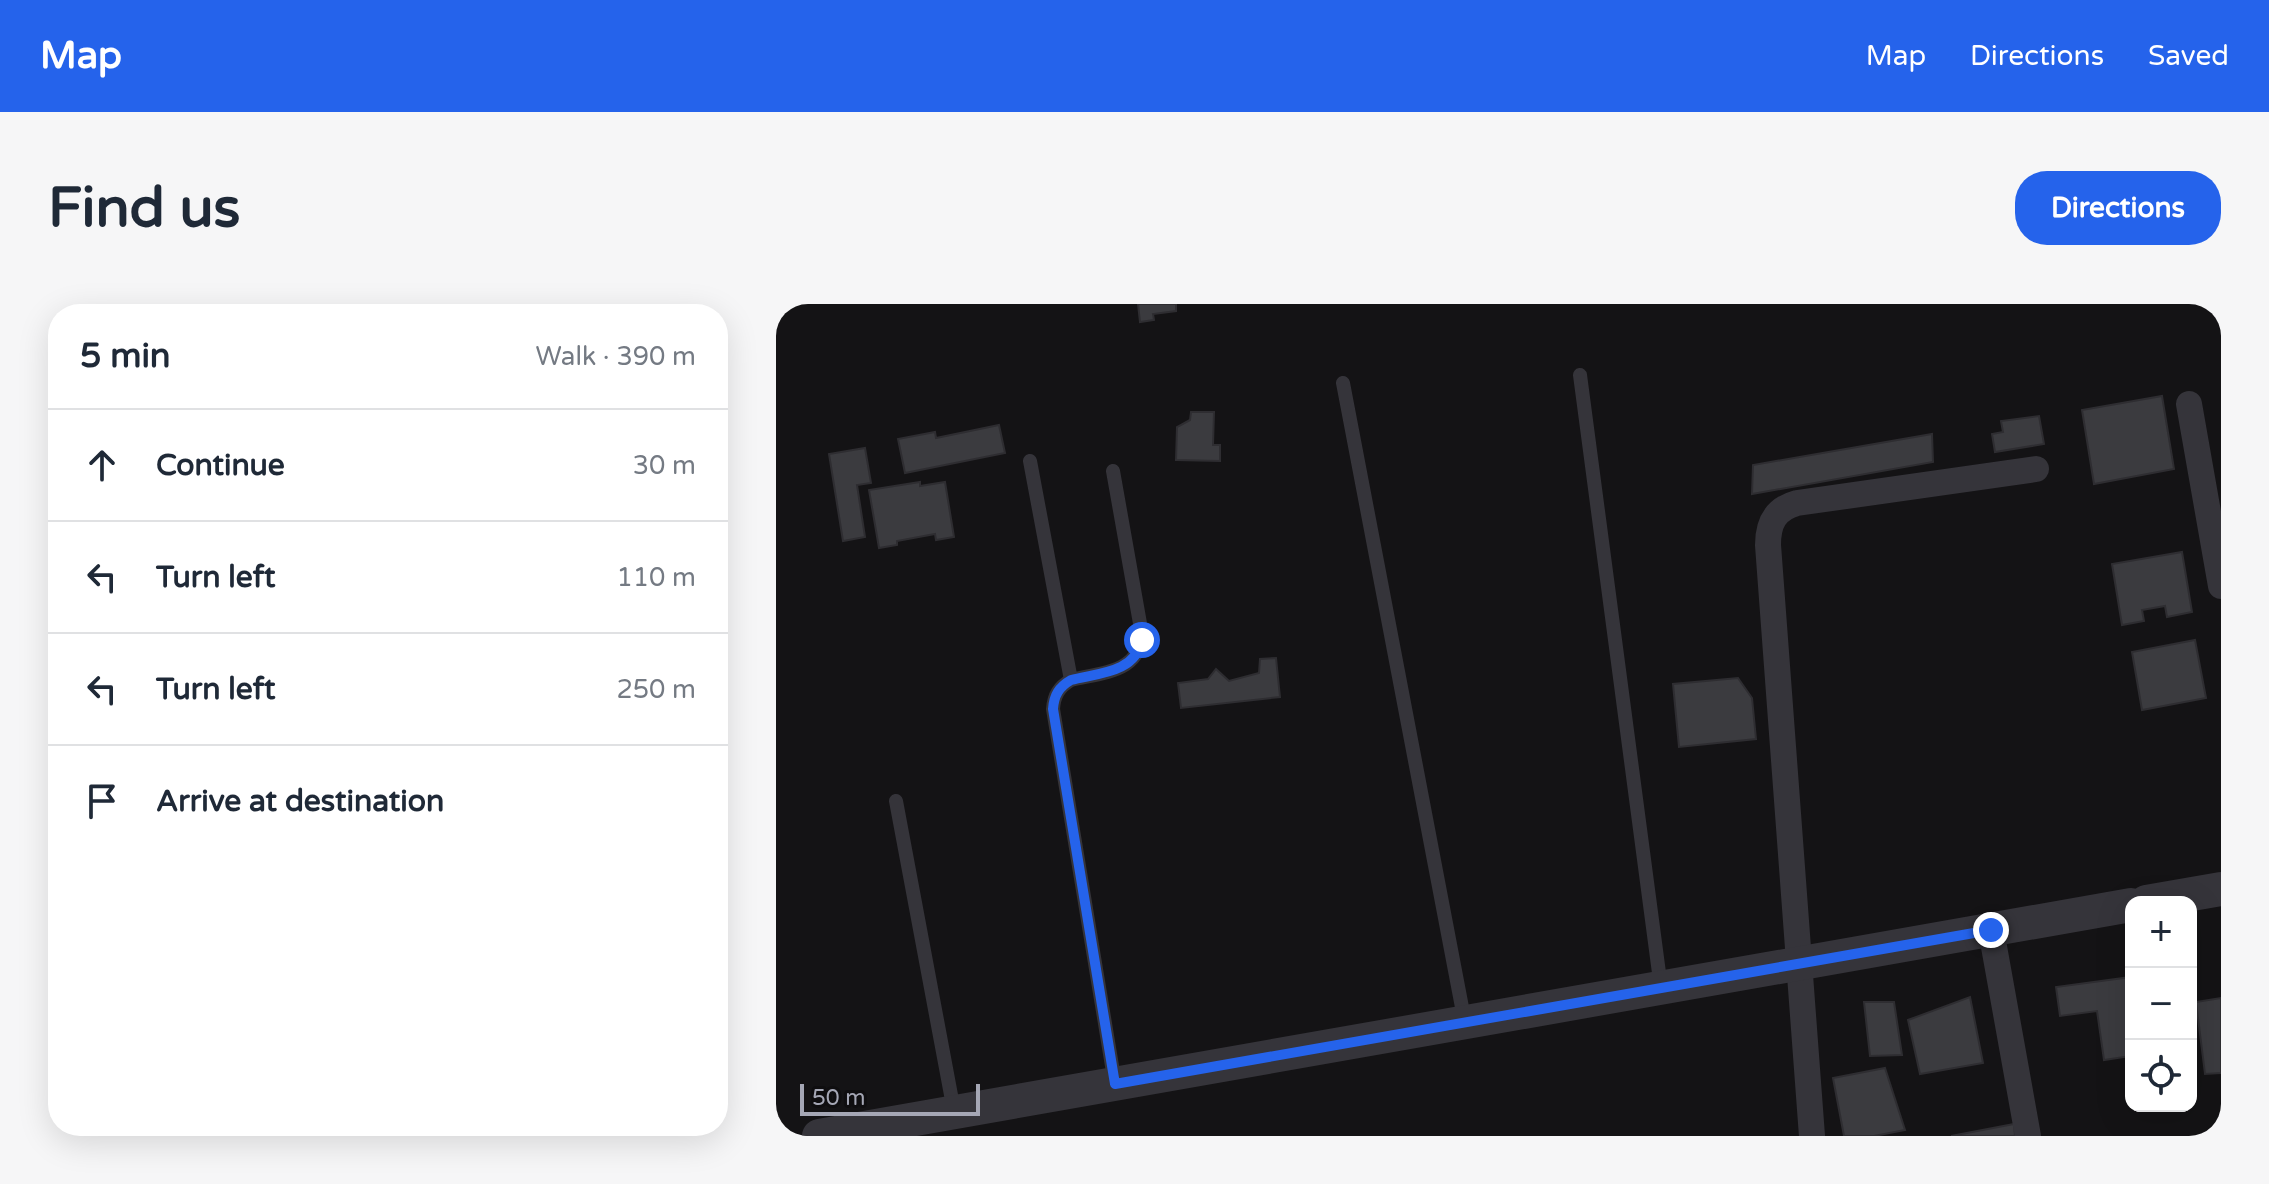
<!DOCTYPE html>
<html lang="en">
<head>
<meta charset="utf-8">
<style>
  :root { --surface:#fff; --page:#f6f6f7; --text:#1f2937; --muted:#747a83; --line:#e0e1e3; --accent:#2563eb }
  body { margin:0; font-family:"Varela Round",sans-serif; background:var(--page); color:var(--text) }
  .controls { position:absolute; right:24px; bottom:24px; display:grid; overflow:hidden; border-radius:16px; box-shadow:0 8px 32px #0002 }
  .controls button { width:72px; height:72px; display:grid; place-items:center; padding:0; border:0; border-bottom:2px solid var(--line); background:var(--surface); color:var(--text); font:40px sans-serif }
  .scale { position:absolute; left:24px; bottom:20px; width:180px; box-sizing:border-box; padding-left:8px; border:4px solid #a5a7b5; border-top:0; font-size:22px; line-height:28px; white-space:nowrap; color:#a5a7b5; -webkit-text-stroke:6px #0f0e10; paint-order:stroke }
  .stop { position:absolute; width:24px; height:24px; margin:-18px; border:6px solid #2563eb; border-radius:50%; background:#fff }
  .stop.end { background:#2563eb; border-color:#fff; box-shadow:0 2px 8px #0008 }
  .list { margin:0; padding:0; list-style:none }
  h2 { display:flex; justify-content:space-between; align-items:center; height:104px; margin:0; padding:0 32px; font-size:34px }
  h2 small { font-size:26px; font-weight:400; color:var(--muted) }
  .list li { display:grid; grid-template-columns:52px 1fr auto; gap:24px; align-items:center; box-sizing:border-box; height:112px; padding:0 32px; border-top:2px solid var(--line) }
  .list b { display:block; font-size:30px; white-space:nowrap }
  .list em { font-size:26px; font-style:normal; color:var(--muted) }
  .icon { flex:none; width:44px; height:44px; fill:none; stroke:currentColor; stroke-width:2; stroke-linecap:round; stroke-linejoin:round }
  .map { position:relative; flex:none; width:1445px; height:832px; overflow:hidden; border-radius:32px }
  header { display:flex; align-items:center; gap:48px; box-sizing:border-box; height:112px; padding:0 40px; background:var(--accent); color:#fff }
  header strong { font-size:38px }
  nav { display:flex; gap:44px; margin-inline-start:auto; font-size:28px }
  .intro { display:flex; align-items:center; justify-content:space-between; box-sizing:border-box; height:192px; padding:0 48px }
  h1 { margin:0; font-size:56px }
  .button { padding:20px 36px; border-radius:32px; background:var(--accent); color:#fff; font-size:28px; font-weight:700 }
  main { display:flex; gap:48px; padding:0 48px }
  aside { flex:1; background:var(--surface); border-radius:32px; box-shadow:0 8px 32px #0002 }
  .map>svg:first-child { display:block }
</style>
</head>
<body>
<header>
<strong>Map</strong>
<nav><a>Map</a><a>Directions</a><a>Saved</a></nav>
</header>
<div class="intro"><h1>Find us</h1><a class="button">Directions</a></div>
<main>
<aside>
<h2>5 min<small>Walk · 390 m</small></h2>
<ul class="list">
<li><svg class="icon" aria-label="ahead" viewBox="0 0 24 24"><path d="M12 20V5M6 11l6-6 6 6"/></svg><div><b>Continue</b></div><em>30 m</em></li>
<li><svg class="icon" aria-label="left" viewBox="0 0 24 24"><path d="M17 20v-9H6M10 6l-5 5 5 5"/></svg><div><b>Turn left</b></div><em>110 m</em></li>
<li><svg class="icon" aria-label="left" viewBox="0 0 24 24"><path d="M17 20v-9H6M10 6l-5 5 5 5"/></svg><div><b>Turn left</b></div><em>250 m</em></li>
<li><svg class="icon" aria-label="arrive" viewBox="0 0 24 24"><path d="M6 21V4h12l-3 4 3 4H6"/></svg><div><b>Arrive at destination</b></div></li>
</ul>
</aside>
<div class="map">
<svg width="1445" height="832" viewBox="0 0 1445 832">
  <rect width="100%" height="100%" fill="#141315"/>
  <path fill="#3b3b3f" stroke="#2e2d31" stroke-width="2" d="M362 0H400V7L377 10 378 16 364 18Z
    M1386 92 1398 165 1318 180 1306 106Z
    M415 108H438L437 141H444V157L400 156 401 123 414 116Z
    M1263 112 1268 140 1219 148 1216 130 1227 128 1225 117Z
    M223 121 229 149 129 169 122 135 159 128 160 134Z
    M1156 130 1157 158 976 190 977 161Z
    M89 144 95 179 81 181 89 233 67 237 53 150Z
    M144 178V182L169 178 178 233 160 236 159 230 121 237V241L103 244 93 186Z
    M1406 248 1416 308 1391 313 1389 302 1366 306 1368 317 1346 321 1336 260Z
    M1419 336 1430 394 1366 406 1356 348Z
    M500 354 504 393 405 404 402 379 432 375 440 365 453 377 483 369 484 355Z
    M962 374 976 394 980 435 903 443 897 380Z
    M1355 673V752L1328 756 1321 707 1284 712 1280 683Z
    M1194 693 1207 759 1144 770 1132 716Z
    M1445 694V769L1429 770 1420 698Z
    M1088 698H1118L1126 751 1094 752Z
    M1109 764 1129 826 1098 832H1068L1057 774Z
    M1238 820 1239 832H1175Z"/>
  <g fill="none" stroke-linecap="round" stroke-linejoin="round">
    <path stroke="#35343a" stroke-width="14" d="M804 71 885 684
      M567 79 689 719
      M254 157 295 376
      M337 167 365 325C368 368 328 368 295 376 283 383 278 391 277 405L339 780
      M120 497 178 807"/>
    <path stroke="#35343a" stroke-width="26" d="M1413 100 1445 282
      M1215 626 1252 832
      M1036 832 992 241C992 219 999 205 1021 199L1260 165"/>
    <path stroke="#35343a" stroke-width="34" d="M1370 598 1445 585
      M43 832 1355 601"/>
  </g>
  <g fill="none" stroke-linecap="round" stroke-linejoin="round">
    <path stroke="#2563eb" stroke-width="10" d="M366 336C359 369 323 369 295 376 283 383 278 391 277 405L339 780 1215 626"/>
  </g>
</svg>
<div class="controls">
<button>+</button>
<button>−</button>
<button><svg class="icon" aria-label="locate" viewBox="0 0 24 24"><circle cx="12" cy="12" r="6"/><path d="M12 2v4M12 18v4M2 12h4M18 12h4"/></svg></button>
</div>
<div class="scale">50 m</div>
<div class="stop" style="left:366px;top:336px"></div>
<div class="stop end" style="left:1215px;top:626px"></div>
</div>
</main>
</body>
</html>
